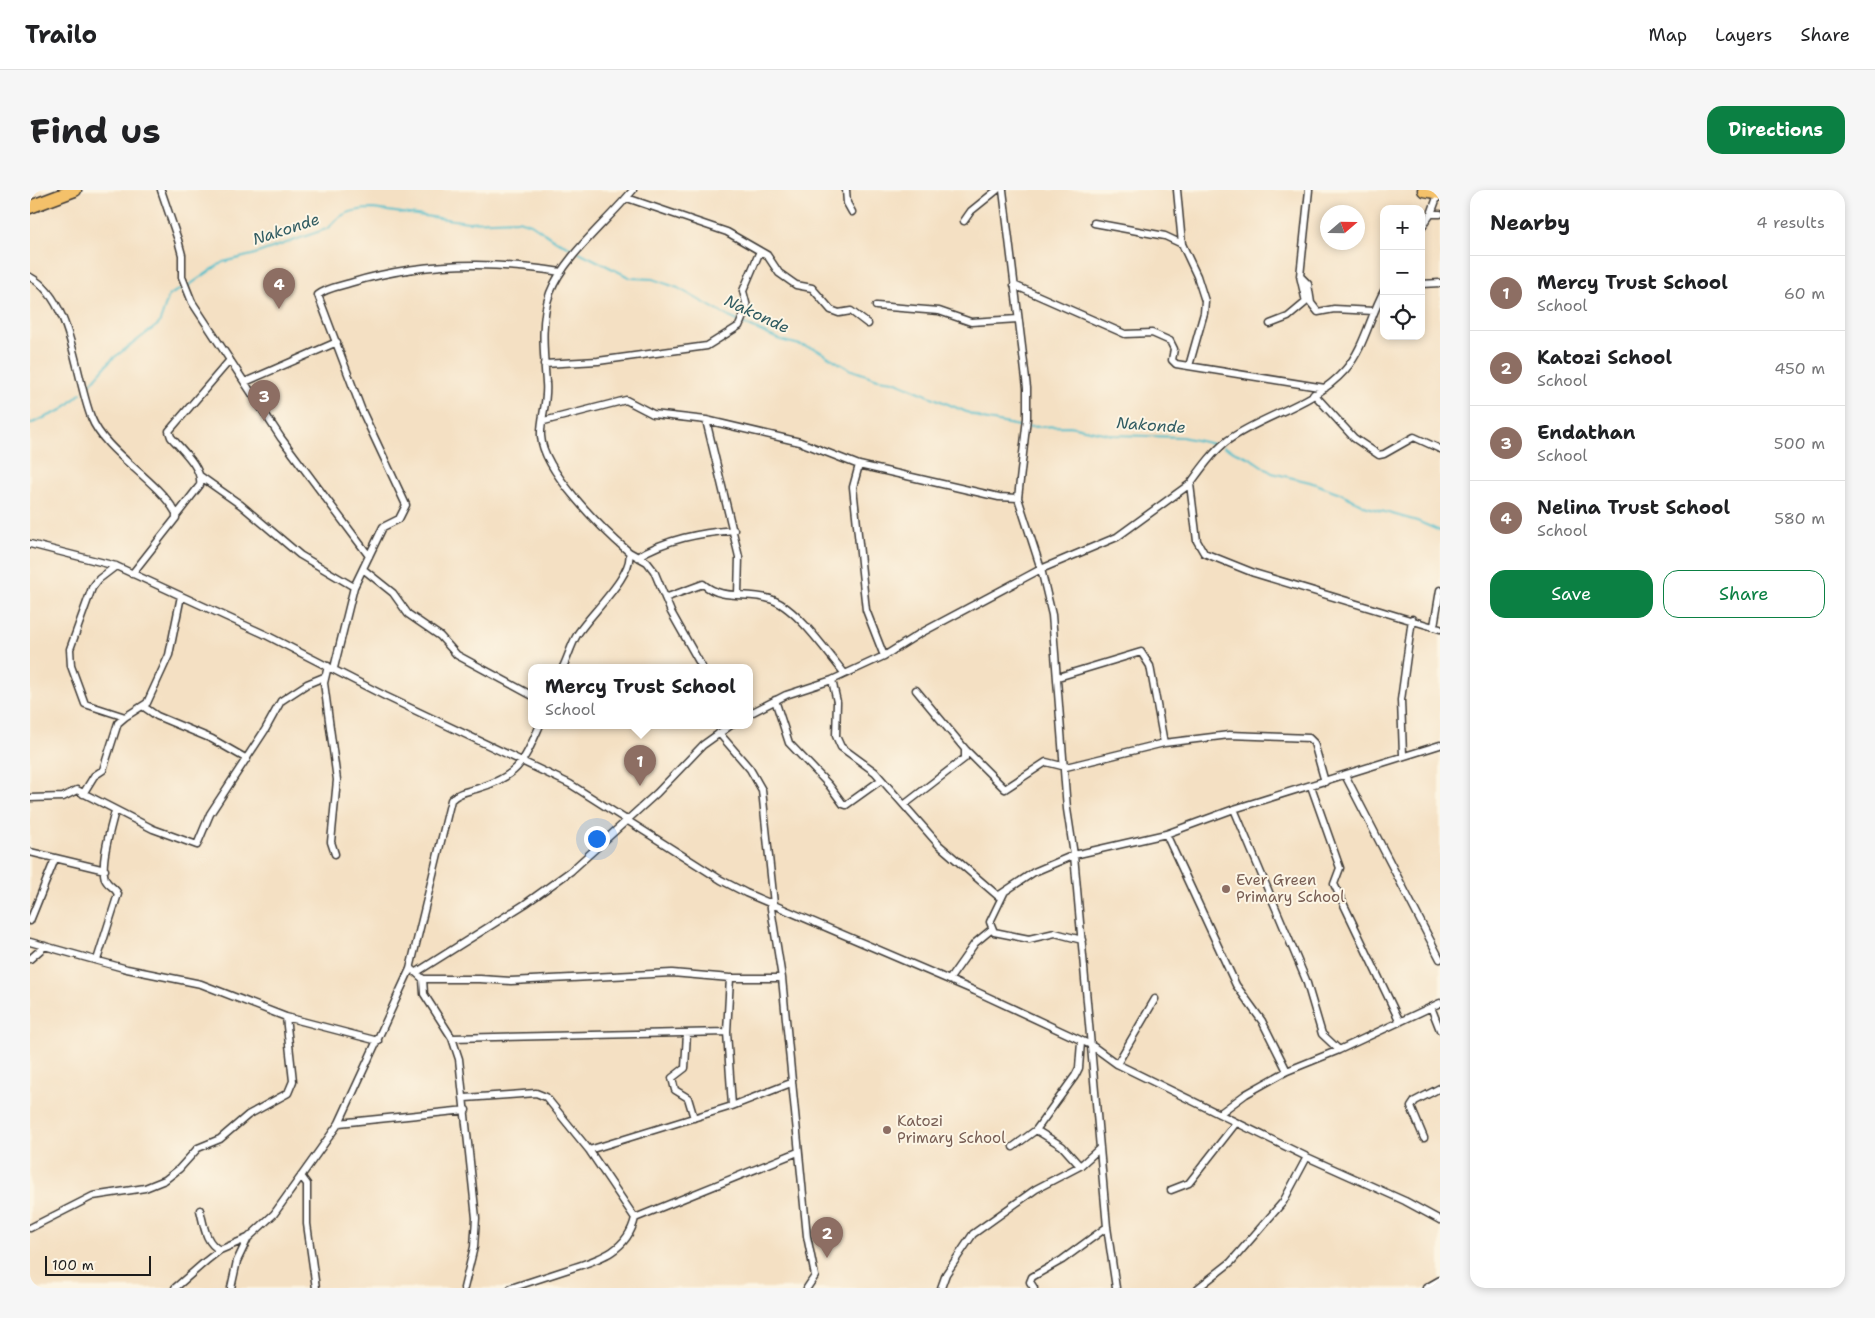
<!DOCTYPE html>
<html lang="en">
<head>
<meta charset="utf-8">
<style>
  :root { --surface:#fff; --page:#f6f6f6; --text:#202124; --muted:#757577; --line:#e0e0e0; --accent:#0b8043 }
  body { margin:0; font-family:"Shantell Sans",sans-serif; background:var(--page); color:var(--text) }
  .controls { position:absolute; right:15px; top:15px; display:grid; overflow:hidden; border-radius:10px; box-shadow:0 2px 8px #0003 }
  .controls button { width:45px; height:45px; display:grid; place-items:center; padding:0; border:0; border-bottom:1px solid var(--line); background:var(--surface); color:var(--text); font:25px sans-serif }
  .compass { position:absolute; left:1290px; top:15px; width:45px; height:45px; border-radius:50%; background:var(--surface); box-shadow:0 2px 8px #0003; rotate:70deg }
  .scale { position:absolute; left:15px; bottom:12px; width:106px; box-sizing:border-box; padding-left:5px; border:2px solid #1c1c1c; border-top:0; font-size:14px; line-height:18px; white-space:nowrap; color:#1c1c1c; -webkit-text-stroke:4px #fcf5e5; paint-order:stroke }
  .you { position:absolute; left:566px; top:648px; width:18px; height:18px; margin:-12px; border:4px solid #fff; border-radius:50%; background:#1a73e8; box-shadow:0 0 0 8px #1a73e833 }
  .badge { display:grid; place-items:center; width:32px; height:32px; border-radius:50%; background:var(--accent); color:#fff; font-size:16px; font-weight:700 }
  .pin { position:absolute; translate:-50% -41px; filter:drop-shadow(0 1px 2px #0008) }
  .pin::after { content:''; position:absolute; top:26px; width:18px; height:15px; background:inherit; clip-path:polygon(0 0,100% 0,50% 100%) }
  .popup { position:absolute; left:498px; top:474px; width:225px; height:65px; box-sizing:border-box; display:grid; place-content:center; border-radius:10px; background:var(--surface); filter:drop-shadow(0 1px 4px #0005); font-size:16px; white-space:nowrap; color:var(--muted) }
  .popup b { font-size:19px; color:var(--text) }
  .popup::after { content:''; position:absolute; left:50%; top:100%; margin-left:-10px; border:10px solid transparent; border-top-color:var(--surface) }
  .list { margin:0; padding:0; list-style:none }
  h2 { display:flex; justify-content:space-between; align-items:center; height:65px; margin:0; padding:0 20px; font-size:21px }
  h2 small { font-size:16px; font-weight:400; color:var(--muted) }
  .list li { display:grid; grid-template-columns:32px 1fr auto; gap:15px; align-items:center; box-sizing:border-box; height:75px; padding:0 20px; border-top:1px solid var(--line) }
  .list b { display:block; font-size:19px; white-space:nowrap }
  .list p { margin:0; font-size:16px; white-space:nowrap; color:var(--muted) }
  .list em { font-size:16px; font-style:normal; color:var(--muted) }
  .actions { display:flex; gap:10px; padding:15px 20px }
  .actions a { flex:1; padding:11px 0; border:1px solid var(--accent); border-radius:15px; text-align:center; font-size:18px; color:var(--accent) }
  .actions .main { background:var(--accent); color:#fff }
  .icon { flex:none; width:28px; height:28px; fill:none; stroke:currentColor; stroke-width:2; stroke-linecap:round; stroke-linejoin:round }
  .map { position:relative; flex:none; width:1410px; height:1098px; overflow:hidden; border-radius:15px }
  header { display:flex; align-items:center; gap:30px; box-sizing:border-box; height:70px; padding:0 25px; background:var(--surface); border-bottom:1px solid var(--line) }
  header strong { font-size:24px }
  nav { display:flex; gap:28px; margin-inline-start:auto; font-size:18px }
  .intro { display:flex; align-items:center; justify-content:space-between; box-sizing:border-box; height:120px; padding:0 30px }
  h1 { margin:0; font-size:35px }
  .button { padding:12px 22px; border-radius:15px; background:var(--accent); color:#fff; font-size:18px; font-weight:700 }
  main { display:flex; gap:30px; padding:0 30px }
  aside { flex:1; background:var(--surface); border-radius:15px; box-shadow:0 2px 8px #0003 }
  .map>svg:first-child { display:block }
</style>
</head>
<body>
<header>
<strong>Trailo</strong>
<nav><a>Map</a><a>Layers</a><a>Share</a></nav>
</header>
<div class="intro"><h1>Find us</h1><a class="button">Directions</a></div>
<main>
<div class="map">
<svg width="1410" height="1098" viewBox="0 0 1410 1098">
  <rect width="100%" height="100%" fill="#fcf5e5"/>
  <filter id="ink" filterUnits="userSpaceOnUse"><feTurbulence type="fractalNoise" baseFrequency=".02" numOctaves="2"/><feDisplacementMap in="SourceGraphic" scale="10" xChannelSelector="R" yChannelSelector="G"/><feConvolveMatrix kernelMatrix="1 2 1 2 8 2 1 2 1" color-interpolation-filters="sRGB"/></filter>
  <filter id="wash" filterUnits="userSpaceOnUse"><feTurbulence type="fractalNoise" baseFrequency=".0096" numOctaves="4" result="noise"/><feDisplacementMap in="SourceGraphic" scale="20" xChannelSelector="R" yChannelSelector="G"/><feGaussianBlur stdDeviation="1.12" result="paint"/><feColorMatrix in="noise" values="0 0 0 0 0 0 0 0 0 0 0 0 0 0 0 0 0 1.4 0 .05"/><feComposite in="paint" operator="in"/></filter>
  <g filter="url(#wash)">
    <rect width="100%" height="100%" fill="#f4e0c3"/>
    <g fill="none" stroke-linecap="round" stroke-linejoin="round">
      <path stroke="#50bdcb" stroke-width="2" d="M549 62 601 88 623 89 648 98 699 127 750 150 786 159 819 179 848 189 864 191 953 229 994 237 1040 236 1083 245 1152 247 1188 255
        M158 96 193 72 222 65 299 38C308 23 327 19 343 19L438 32 488 30 501 34 526 51 545 59
        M55 200 82 169 129 134 139 105 151 99
        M0 234 32 220 51 203
        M1193 257 1220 268 1242 283 1280 292 1310 303 1337 317 1387 331 1410 341"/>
    </g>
  </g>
  <g filter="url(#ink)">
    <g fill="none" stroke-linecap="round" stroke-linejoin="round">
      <defs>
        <path id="street" d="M131 0 148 50 152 65V87L162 112 251 248 339 366
          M816 0 817 13 822 22
          M973 0 997 198V228L988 308 1011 379 1022 425 1037 619 1044 665 1077 1037 1086 1098
          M1147 0 1152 54 1167 86 1175 111 1174 123 1159 176
          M597 8 697 42 737 65 749 83 766 95 782 98 801 120 809 123 821 121 838 134
          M1401 24H1410
          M934 31 941 21 967 0
          M1064 33 1135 46 1152 54
          M1391 38 1401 24 1409 2
          M1270 86 1278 94 1281 113 1288 122 1304 119 1344 121
          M0 87C42 109 45 186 61 227 75 263 125 287 146 323V328L102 384
          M1391 94 1410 93
          M984 95 1095 144 1122 143 1140 151 1144 159 1142 170 1146 174 1295 198
          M1354 101C1340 126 1334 159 1315 180 1283 216 1234 224 1197 251 1182 263 1171 279 1160 294L1167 351 1174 363 1224 383 1410 439
          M846 116 909 121 941 132 988 129
          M1240 134 1258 127 1276 112 1270 86 1279 0
          M514 174 568 171 677 156 709 136 717 117 713 101 730 61
          M215 192 307 152
          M1284 204 1324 248 1349 265 1354 264 1384 247 1410 259
          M676 230 709 367 708 404
          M514 231 596 210 623 224 676 230 770 252 829 275 969 307 988 308
          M829 275 823 297 836 420 854 466
          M170 286 211 315 270 365 324 397
          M146 326 170 295C173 278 151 259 141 247L139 241 200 170
          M0 354 86 376 234 444 355 506 540 594 691 690 716 703 945 801 1061 855 1087 874 1277 967 1375 1011 1410 1030
          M599 362 617 372 624 381 641 422 672 477
          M607 367C636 349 670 343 704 340
          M86 376 69 389 62 398 40 459 41 476 55 514 95 527
          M333 379 363 403 378 424 410 446 427 465 501 505
          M635 408 673 394C694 412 718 400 743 410 768 420 797 462 815 484
          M1404 436 1410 400
          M298 476 294 493 307 590 301 652 305 664
          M533 477C538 467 541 455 547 445 559 425 605 384 599 362 573 340 513 281 511 246 510 229 518 212 516 193 514 165 510 130 520 103 534 66 578 31 603 0
          M304 478 324 397 353 337 369 329 376 315 332 221 288 105C296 98 310 96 320 93 389 72 461 71 531 82
          M1028 487 1111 462 1120 476 1134 553
          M802 490 807 512 806 546 811 557 845 582 909 655 968 706 1004 682 1044 665 1136 644 1204 619 1410 555
          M886 500 935 559 975 599 1016 572 1036 577 1134 553 1199 545 1279 548 1284 553 1295 592
          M745 510 759 553 799 595 813 614 816 615 851 590
          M114 517 127 526 182 549 217 569
          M719 524 756 505 802 490 854 466 889 444 1011 379 1087 347 1160 294
          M689 543 720 579 732 600 744 714
          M1373 565 1371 510 1382 429
          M1315 585 1410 769
          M1281 596 1310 678 1304 694 1370 832
          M53 604 64 586 73 580 88 533 95 527 117 513 139 465 151 406
          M0 608 33 607 47 600 123 639 167 655 180 624 235 540 251 511 277 494 294 487
          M874 615 935 568V559
          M1204 619 1276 790 1292 844 1309 860
          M1136 644 1206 795 1232 831 1257 881
          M0 662 75 680
          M974 703 960 732 964 742 999 749 1025 743 1052 750
          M740 712 752 788 777 1046 785 1086 777 1098
          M0 731 25 669
          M0 752 97 779 171 794 256 827 348 851
          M0 769 15 756
          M67 770 88 704C85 697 78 696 75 689 70 672 81 637 85 621
          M383 780 393 789 394 804 422 848 429 869 446 1028 444 1057 434 1098
          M387 782 495 714 541 681 627 603 673 555 701 535
          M700 788 697 842 702 916
          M393 789H450L481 791 642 783 700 788H752
          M919 790 945 753 962 739
          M1401 817 1410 840
          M657 843 655 878 642 888 645 900 658 908 664 928
          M422 848 697 842
          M1087 874 1125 809
          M435 908 506 903 516 907 559 960 605 1028C597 1063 566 1070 536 1080 518 1086 499 1092 481 1098
          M1189 924 1216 904 1257 881 1309 860 1410 813
          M309 933 436 920
          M1006 940 1032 956 1050 976
          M1394 948 1381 917 1385 911 1410 898
          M983 957 1006 940 1045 886 1049 878 1051 852
          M559 960 702 916 761 893
          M271 986 277 994V1034L286 1098
          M1141 1000 1159 993 1206 933
          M170 1020C174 1035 175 1053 190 1060
          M605 1028 768 962
          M0 1038 63 1006 115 998 135 990 149 979 168 958 190 949 218 925 258 903 263 891 256 827
          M145 1098 176 1071 190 1060 218 1048 244 1024 309 933 380 779 421 610C427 603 438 601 446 599 489 586 493 573 510 535
          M201 1098 207 1071 218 1048
          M911 1098 916 1084 943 1044 1006 999 1050 976 1070 958
          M1004 1098 1000 1092 1002 1087 1032 1070 1077 1037
          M1168 1098 1201 1072 1253 1012 1277 967
          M1396 1098 1410 1090"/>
        <path id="highway" d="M1394 0 1410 3
          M0 17 45 0"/>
      </defs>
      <use href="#street" stroke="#3c3935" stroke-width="9"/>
      <use href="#highway" stroke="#3c3935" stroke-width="15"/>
      <use href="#street" stroke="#fff" stroke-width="6"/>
      <use href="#highway" stroke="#f4c16a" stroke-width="12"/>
    </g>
  </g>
  <g fill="#8d6e63" stroke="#fcf5e5" stroke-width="2">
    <circle cx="1196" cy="699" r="5"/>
    <circle cx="857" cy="940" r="5"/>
  </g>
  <g text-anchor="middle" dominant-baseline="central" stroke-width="4" stroke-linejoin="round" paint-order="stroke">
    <g font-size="15" fill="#785e54" stroke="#fcf5e5" text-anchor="start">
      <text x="1206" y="690">Ever Green<tspan x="1206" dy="17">Primary School</tspan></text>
      <text x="867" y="931">Katozi<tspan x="867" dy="17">Primary School</tspan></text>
    </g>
    <g font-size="16" font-style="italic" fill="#315c62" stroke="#fcf5e5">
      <text transform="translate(256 39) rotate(-18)">Nakonde</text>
      <text transform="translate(727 124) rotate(25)">Nakonde</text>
      <text transform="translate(1121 235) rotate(4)">Nakonde</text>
    </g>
  </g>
</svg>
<div class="controls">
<button>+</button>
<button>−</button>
<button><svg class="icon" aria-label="locate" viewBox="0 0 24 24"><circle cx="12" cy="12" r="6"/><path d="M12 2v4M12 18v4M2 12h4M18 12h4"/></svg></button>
</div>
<svg class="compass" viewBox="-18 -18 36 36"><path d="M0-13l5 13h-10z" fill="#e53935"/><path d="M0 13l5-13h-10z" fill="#757577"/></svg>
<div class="scale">100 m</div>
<div class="you"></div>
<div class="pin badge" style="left:610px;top:596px;background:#8d6e63">1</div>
<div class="popup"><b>Mercy Trust School</b>School</div>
<div class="pin badge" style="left:797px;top:1068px;background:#8d6e63">2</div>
<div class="pin badge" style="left:234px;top:231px;background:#8d6e63">3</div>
<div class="pin badge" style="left:249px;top:119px;background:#8d6e63">4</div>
</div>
<aside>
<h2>Nearby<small>4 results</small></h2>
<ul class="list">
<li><span class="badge" style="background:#8d6e63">1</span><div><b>Mercy Trust School</b><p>School</p></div><em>60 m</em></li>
<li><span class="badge" style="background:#8d6e63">2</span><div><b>Katozi School</b><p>School</p></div><em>450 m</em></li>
<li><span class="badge" style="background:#8d6e63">3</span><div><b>Endathan</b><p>School</p></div><em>500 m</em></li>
<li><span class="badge" style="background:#8d6e63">4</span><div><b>Nelina Trust School</b><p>School</p></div><em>580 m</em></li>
</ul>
<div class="actions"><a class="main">Save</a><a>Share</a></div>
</aside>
</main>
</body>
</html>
